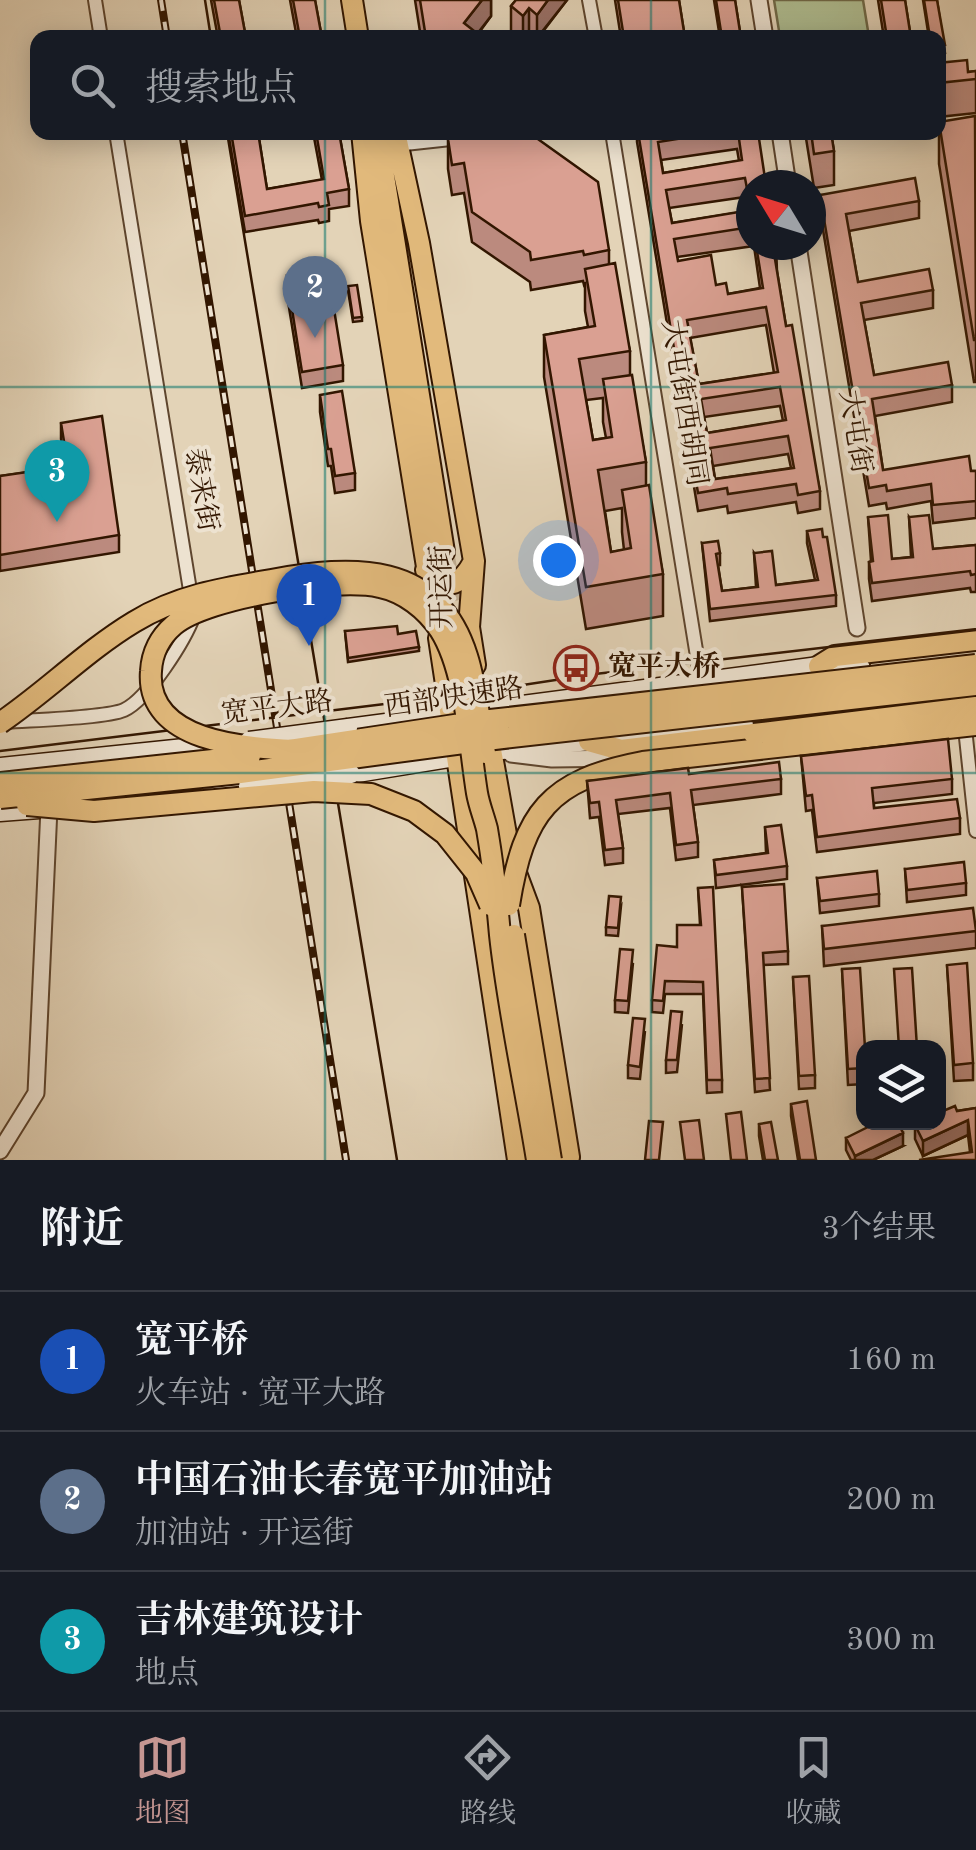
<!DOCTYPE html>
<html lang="zh">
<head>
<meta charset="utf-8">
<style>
  :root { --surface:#171b24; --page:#20242c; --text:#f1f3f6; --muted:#9ea1a6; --line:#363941; --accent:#c59692 }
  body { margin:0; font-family:"Old Standard TT","Noto Serif SC",serif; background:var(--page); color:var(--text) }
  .controls { position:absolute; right:30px; bottom:30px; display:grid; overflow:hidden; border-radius:20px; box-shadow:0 5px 25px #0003 }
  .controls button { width:90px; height:90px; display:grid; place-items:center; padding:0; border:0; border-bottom:2px solid var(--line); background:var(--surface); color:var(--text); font:50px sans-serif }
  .compass { position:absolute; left:736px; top:170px; width:90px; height:90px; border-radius:50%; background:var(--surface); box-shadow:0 5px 25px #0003; rotate:308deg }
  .you { position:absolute; left:558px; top:560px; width:35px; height:35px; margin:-25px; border:8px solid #fff; border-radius:50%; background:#1a73e8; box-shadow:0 0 0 15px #1a73e833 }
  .badge { display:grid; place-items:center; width:65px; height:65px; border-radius:50%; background:var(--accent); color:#fff; font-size:32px; font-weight:700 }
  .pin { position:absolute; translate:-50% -82px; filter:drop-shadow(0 2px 5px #0008) }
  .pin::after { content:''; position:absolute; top:52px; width:35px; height:30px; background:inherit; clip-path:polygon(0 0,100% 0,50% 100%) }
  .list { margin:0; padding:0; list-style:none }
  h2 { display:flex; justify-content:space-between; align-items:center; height:130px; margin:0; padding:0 40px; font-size:42px }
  h2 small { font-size:32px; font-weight:400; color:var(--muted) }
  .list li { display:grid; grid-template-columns:65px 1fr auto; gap:30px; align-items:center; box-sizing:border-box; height:140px; padding:0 40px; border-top:2px solid var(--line) }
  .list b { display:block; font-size:38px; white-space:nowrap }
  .list p { margin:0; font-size:32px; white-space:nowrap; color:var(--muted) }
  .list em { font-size:32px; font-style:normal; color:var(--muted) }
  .icon { flex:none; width:55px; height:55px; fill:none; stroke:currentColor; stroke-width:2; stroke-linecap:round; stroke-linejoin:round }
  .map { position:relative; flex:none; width:976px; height:1160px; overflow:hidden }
  .search { position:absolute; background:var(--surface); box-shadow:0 5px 25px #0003; left:30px; right:30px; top:30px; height:110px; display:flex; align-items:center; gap:25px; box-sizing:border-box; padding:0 35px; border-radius:20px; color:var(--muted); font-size:38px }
  .sheet { height:550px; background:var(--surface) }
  nav { display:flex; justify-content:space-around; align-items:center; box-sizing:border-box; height:140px; border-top:2px solid var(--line); background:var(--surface); font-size:28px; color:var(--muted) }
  nav a { display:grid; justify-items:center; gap:5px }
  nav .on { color:var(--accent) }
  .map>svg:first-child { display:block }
</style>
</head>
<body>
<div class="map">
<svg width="976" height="1160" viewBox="0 0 976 1160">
  <rect width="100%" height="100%" fill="#e3d3b7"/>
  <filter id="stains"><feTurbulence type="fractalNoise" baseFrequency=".002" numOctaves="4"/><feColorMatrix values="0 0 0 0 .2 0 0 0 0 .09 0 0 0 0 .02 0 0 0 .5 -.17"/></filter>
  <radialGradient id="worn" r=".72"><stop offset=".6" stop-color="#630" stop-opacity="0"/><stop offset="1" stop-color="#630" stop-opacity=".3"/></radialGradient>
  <path fill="#afbe92" stroke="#706a49" stroke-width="2.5" d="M774 0H863L869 37H780Z"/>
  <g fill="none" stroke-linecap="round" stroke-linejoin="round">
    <path stroke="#c0ad92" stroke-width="20" stroke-dasharray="20 10" stroke-linecap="butt" d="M444 552 459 634"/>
    <defs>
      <path id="minor" d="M95 0 101 38
        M589 0 596 38
        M612 132 701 681
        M964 719 976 831
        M6 722C31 720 106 718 124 710 148 699 185 640 194 615L116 132"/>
      <path id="tertiary" d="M759 0 765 38
        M780 132 788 185
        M400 143 501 132
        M798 245 857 628
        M511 754 552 759 627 758
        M0 1151 36 1093 49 808"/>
      <path id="secondary" d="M348 728 819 666 840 671 861 668
        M0 767 223 744
        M351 774 492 751 792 720
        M185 793 248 786
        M0 812 39 809"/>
      <path id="primary" d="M352 0 358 38
        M362 132 371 221 434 610
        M377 132 444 552
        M395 132 419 243 474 561 469 627 475 665
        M426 570C443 592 461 586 473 563
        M439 638 518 1160
        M488 733 510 857 529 908 569 1157"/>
      <path id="trunk" d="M819 666 835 656 976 640
        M589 741 621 750 754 734"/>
    </defs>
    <use href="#minor" stroke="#5e452e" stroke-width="16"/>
    <use href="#tertiary" stroke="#5e452e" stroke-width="19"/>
    <use href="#secondary" stroke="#321600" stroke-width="21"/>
    <use href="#primary" stroke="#321600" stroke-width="24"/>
    <use href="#trunk" stroke="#321600" stroke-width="24"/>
    <use href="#minor" stroke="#ede2d0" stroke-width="12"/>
    <use href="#tertiary" stroke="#ede2d0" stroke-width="15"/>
    <use href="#secondary" stroke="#ede2d0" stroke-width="18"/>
    <use href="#primary" stroke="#e2ba7c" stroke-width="20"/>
    <use href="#trunk" stroke="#e2ba7c" stroke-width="20"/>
    <path stroke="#321600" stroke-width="2.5" d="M205 0 211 38
      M227 132 397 1160
      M0 751 450 696 595 674 976 630"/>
    <defs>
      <path id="rail" d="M161 0 167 38
        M182 132 346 1160"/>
    </defs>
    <use href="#rail" stroke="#321600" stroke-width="8"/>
    <use href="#rail" stroke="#ede2d0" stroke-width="4" stroke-dasharray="11" stroke-linecap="butt"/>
    <defs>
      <path id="secondary-bridge" d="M249 741 348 728
        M248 786 351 774"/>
      <path id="trunk-bridge" d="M0 723C46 692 86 651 134 622 176 596 223 588 271 580 352 565 437 560 467 656 477 687 479 721 485 753
        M754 734 976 707
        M294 750C246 748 145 742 151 671 152 653 160 637 174 625 207 597 337 577 380 587 404 592 426 609 440 630 466 671 469 744 477 793 479 805 484 817 487 829 493 864 497 900 500 935 508 1010 525 1085 537 1160
        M283 751 481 721 976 665
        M0 783 250 756
        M0 798 240 773 486 740 976 685
        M27 805 94 811 314 791 371 794 414 811 445 834 476 873 490 905
        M509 905C524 812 549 780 643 762L976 725
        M514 935 551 1160"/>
    </defs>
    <use href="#secondary-bridge" stroke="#321600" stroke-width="21" stroke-linecap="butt"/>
    <use href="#trunk-bridge" stroke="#321600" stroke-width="24" stroke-linecap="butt"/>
    <use href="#secondary-bridge" stroke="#ede2d0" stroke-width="18"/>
    <use href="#trunk-bridge" stroke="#e2ba7c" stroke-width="20"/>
  </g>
  <path fill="#bb8a7e" stroke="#321600" stroke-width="2.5" fill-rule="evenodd" d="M211 0H239L246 38H218Z
    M290 0H315L322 38H297Z
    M415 0H491V16L478 34 483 38H421Z
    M516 0H567L538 38H535L529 33 525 38H519L511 31V6Z
    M615 0H679L685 38H621Z
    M714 0H735L741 38H720Z
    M878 0H905L911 38H884Z
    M923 0H937L945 53 938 54V38H929Z
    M938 63 968 72 976 71V113L938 117Z
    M976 119V382H974L939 164V122Z
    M228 132H258L267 189 322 180 313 132H339L349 189V206L329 209V221L319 223 318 220 245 232Z
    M637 132H758L751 185V245H776L777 271 786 326 820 491V509L798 513 796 502 728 513 727 506 698 511 637 142ZM737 149 739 161 663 173 661 160ZM745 197 748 211 672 223 669 208ZM754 246 760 288 728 294 678 261 677 257ZM766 325 774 373 699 384 690 338ZM780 406 783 421 707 433 704 417ZM788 454 791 468 715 479 713 466Z
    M805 132H837L831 133 834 151V185L814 188Z
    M448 139 609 250V265L630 351V375L646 462V486L663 574V616L586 629 544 377V335L588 327 585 311V284L584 285 583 281 531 290 530 282 472 242 464 193 452 195 448 169ZM603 398V422L606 438 593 440 586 400ZM622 508V532L624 550 611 552 605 511Z
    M820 195 919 201V218L849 231 858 282 933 290V308L864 320 874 375 952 385V402L875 416 883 470 976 471V518L933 523 931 501 887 509 886 503 869 506 820 212Z
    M287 278 343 365V381L302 388 287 295Z
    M348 290 362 317V321L353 322Z
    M320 395 355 473V490L335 493 331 466H328L320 412Z
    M61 423 119 535V552L0 571V476L66 467 61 439Z
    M868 517 892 559 911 557 909 517 933 549 976 545V592H971L970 588 872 601 869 579V562L871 561Z
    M807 531 836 595V606L710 621 702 543 720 553V565H718L722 591 756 587 754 553 776 585 815 580 807 543Z
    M345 631 398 634 419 647V651L348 662Z
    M801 756 952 779V794L874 803V808L960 818V834L817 852 812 810 806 811Z
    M689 774 781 779V794L693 805 698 842V857L676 860 670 808 618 814 623 848V863L605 865 599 817 590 818 587 781Z
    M765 827 787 866V879L716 888 714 860 766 853Z
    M905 869 966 883V895L907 902Z
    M817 878 879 894V906L820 913Z
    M742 887 788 951V964L763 965 770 1090 755 1092Z
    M698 888 722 1080V1092L707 1093 703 994H665L663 1013 652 1012V1000L677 947 700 925Z
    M621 906 618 936 606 935V927Z
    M822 926 976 931V948L824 966Z
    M633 963 628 1013 615 1012V1000Z
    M947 965 973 1063V1080L954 1081Z
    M842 969 864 1048V1084L848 1085Z
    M793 977 815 1075V1088L799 1089Z
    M682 1024 677 1072 666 1073V1060Z
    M645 1031 640 1079 628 1078V1065Z
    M791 1104 816 1160H798L791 1116Z
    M976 1108V1160L970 1152 968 1135 923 1156 915 1139V1125L957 1111Z
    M759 1124 778 1160H763L759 1136Z
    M846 1138 903 1146 873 1160H851L846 1150Z"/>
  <path fill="#997066" stroke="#321600" stroke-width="2.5" d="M482 0H491V16L474 38 464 23Z
    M548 0H567L537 38V15Z
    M529 8V33L525 38H523V16Z
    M968 1120V1135L923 1156V1141Z
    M903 1133V1146L873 1160H855V1156Z"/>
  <path fill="#daa092" stroke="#321600" stroke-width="2.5" fill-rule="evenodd" d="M214 0H239L246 38H221Z
    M293 0H315L322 38H300Z
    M420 0H482L464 23 483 38H426Z
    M516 0H548L537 15 529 8 523 16 511 6Z
    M618 0H679L685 38H624Z
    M716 0H735L741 38H722Z
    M881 0H905L911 38H887Z
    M924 0H937L945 45 938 46V38H930Z
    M967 60 968 72 976 71V79L938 83V63Z
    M975 116 976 340H974L939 122Z
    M231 132H258L267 189 324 179 316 132H339L349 189 327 193 329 205 319 207 318 203 245 216Z
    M486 132H528L598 182 609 250 584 255 583 251 531 260 530 252 472 212 464 163 452 165 448 139Z
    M638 132H721L658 142 663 173 742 160 738 132H758L766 185H751V227L674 239 678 261 711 255 716 285 726 283 728 294 763 288 756 245H776L778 253H774L786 326 792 325 820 491 798 495 796 484 728 494 727 488 698 493ZM745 178 751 210 672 223 666 190ZM766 307 778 372 699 384 687 320ZM780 387 786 420 707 433 701 399ZM788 436 794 468 715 479 710 448Z
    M811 132H831L834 151 814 154Z
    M915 178 919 201 846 214 858 282 929 269 933 290 861 303 874 375 948 362 952 385 872 399 883 470 969 456 971 471H976V501L933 505 931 484 887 491 886 485 869 488 820 195Z
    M615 263 630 351 579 359 593 440 612 437 603 379 632 375 646 462 598 470 611 552 631 548 622 490 649 485 663 574 586 587 544 335 595 326 585 269Z
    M328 272 343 365 302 372 287 278Z
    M357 285 362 317 353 318 348 286Z
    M342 391 355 473 335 476 331 449H328L320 395Z
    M102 416 119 535 0 555V476L68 466 61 423Z
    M888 515 892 559 913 557 909 517 929 515 933 549 976 545V574L971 575 970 571 872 583 869 562 873 561 868 517Z
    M822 529 823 537H827L836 595 710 609 702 543 718 541 720 553 716 554 722 591 758 587 754 553 772 551 776 585 818 580 807 531Z
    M397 626 398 634 416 631 419 647 348 658 345 631Z
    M948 739 952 779 872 788 874 808 957 799 960 818 817 837 812 795 806 796 801 756Z
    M779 762 781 779 691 790 698 842 676 845 670 793 616 800 623 848 605 850 599 802 590 803 587 781 688 768 689 774Z
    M781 825 787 866 716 875 714 860 768 853 765 827Z
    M964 862 966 883 907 890 905 869Z
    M877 871 879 894 820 901 817 878Z
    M784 884 788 951 763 953 770 1078 755 1079 742 887Z
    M713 887 722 1080H707L703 982 665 981 663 1001 652 1000 657 945 677 947V925H701L698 888Z
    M609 896 621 897 618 928 606 927Z
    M973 908 976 931 824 949 822 926Z
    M620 949 633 950 628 1001 615 1000Z
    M967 963 973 1063 954 1065 947 965Z
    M860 968 865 1048H864V1068L848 1069 842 969Z
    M912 968 917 1048H899L894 969Z
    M809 976 815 1075 799 1076 793 977Z
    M671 1011 682 1012 677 1060H666Z
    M633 1018 645 1019 640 1067 628 1065Z
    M807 1101 816 1160H800L791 1104Z
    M955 1106 957 1111 976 1108V1160H919L972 1152 968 1120 923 1141 915 1125 920 1122H938V1113Z
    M741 1112 747 1160H731L726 1114Z
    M699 1120 704 1160H685L680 1122Z
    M649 1121 663 1122 659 1160H645Z
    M771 1122 778 1160H765L759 1124Z
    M878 1122H898L903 1133 855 1156 846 1138Z"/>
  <path fill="none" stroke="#0f766e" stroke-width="2.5" stroke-opacity="0.55" d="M325 0V38M651 0V38M325 132V1160M651 132V1160M0 387H976M0 773H976"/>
  <defs>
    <symbol id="bus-ring" viewBox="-11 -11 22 22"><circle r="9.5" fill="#ede2d0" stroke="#8f2418" stroke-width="1.5"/><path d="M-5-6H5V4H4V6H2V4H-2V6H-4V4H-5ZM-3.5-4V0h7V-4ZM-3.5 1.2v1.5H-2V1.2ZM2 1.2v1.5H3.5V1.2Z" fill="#8f2418"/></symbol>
  </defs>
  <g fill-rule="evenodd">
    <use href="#bus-ring" x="551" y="643" width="50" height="50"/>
  </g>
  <g text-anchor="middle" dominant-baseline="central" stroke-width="8" stroke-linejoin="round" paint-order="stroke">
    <g font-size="28" fill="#321600" stroke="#ede2d0">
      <text transform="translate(683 403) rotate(81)">大屯街西胡同</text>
      <text transform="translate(854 432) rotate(81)">大屯街</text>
      <text transform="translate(200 490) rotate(80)">泰来街</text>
      <text transform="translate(443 587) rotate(-91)">开运街</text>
      <text transform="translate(454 699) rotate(-8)">西部快速路</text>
      <text transform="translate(277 709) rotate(-7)">宽平大路</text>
    </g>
    <g font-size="28" font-weight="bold" fill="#321600" stroke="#ede2d0" text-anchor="start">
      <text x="608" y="668">宽平大桥</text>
    </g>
  </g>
  <rect width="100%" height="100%" filter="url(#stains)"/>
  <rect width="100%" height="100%" fill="url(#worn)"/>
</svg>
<div class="controls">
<button><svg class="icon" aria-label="layers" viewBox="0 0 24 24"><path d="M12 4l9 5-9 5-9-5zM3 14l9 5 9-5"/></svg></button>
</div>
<svg class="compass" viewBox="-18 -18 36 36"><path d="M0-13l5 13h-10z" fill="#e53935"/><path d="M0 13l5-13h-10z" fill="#9ea1a6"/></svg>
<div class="you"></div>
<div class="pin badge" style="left:309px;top:646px;background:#1a4fb4">1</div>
<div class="pin badge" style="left:315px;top:338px;background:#5c6f8a">2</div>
<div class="pin badge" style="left:57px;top:522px;background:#0f9aa8">3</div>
<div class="search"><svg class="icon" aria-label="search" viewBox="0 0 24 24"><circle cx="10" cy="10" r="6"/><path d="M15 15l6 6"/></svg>搜索地点</div>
</div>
<section class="sheet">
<h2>附近<small>3个结果</small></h2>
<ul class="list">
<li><span class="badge" style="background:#1a4fb4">1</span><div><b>宽平桥</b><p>火车站 · 宽平大路</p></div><em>160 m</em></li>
<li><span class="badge" style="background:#5c6f8a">2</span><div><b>中国石油长春宽平加油站</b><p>加油站 · 开运街</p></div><em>200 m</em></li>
<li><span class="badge" style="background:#0f9aa8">3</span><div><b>吉林建筑设计</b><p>地点</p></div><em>300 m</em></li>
</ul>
</section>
<nav>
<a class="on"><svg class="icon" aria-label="map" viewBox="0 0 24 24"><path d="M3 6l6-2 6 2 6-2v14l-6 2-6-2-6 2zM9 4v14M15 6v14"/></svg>地图</a>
<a><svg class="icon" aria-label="directions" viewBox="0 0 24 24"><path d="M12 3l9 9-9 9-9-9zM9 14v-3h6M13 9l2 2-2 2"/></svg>路线</a>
<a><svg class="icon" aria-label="saved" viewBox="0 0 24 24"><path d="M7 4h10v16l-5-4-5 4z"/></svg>收藏</a>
</nav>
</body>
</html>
